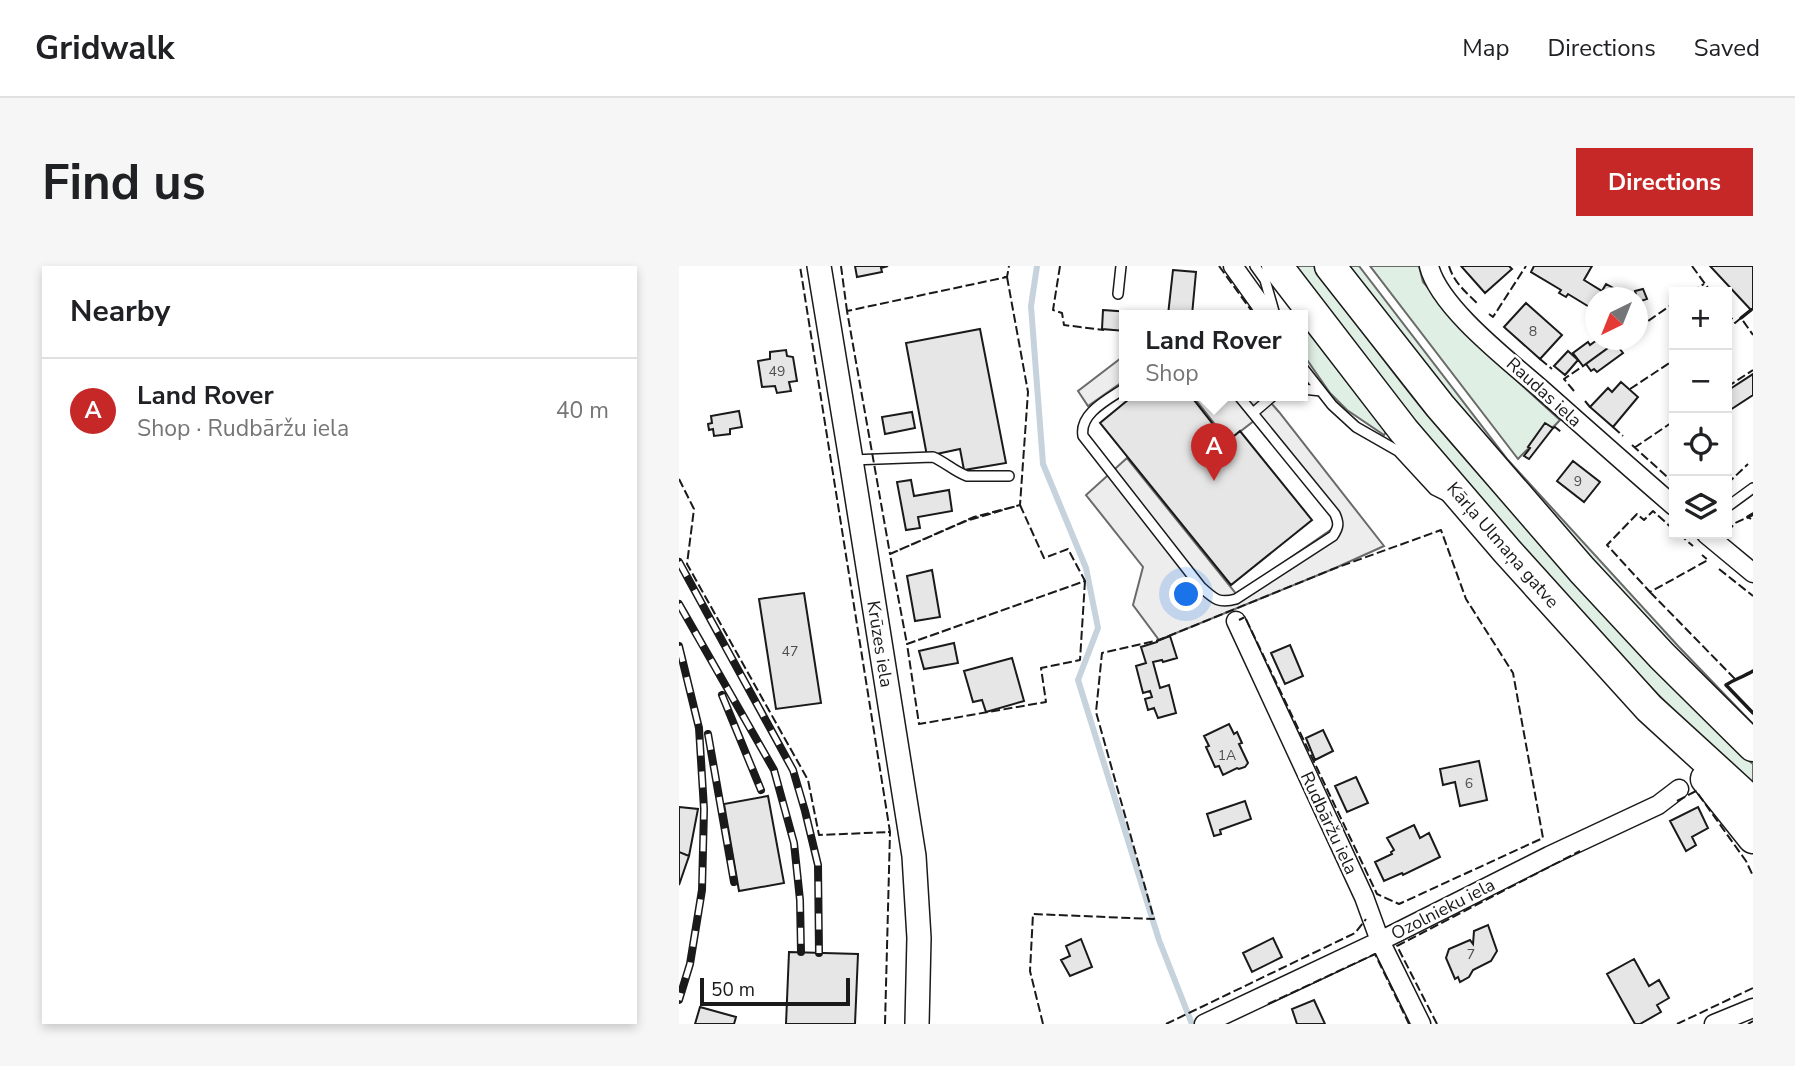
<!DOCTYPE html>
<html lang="en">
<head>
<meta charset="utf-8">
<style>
  :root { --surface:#fff; --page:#f6f6f6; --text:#202124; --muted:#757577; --line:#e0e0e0; --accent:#c62828 }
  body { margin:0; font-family:"Nunito Sans",sans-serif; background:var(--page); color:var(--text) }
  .controls { position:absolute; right:21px; top:21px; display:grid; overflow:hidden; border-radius:0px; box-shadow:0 4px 10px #0003 }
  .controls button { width:63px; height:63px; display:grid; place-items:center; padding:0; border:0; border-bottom:2px solid var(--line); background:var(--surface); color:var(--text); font:35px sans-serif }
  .compass { position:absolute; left:906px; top:21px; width:63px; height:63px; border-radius:50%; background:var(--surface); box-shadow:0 4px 10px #0003; rotate:223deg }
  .scale { position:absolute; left:21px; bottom:18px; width:150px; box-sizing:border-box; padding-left:7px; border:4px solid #1a1a1a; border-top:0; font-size:19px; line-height:24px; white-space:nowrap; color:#1a1a1a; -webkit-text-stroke:5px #fff; paint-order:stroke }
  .you { position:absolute; left:508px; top:329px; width:24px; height:24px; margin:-18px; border:5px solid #fff; border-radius:50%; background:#1a73e8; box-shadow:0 0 0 10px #1a73e833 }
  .badge { display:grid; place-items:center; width:46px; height:46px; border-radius:50%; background:var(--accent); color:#fff; font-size:23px; font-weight:700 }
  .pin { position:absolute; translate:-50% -58px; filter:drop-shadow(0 2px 4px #0008) }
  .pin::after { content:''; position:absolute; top:37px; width:24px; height:21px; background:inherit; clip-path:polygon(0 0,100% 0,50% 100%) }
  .popup { position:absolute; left:440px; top:44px; width:189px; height:91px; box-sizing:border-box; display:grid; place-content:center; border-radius:0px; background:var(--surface); filter:drop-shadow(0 2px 5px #0005); font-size:23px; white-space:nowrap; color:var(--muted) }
  .popup b { font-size:26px; color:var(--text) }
  .popup::after { content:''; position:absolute; left:50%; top:100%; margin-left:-14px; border:14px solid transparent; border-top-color:var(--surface) }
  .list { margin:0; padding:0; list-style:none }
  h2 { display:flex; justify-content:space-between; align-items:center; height:91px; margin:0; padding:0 28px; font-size:30px }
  h2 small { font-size:23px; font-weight:400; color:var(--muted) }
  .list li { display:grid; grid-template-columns:46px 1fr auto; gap:21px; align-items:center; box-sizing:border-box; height:105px; padding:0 28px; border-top:2px solid var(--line) }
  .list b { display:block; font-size:26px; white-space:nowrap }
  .list p { margin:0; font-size:23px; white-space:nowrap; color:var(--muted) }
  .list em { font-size:23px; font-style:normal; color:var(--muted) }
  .icon { flex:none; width:38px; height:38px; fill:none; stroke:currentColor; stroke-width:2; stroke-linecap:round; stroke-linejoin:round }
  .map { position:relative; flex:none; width:1074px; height:758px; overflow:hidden; border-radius:0px }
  header { display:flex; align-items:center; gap:42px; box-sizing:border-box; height:98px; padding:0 35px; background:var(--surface); border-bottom:2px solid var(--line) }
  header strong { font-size:33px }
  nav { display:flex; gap:38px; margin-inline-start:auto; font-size:24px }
  .intro { display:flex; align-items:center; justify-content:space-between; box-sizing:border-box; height:168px; padding:0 42px }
  h1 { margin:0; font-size:49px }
  .button { padding:18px 32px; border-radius:0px; background:var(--accent); color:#fff; font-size:24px; font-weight:700 }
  main { display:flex; gap:42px; padding:0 42px }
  aside { flex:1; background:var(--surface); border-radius:0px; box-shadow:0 4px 10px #0003 }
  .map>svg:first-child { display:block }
</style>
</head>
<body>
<header>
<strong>Gridwalk</strong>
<nav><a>Map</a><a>Directions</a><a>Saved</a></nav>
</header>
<div class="intro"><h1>Find us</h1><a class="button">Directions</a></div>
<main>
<aside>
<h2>Nearby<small></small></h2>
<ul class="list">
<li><span class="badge">A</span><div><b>Land Rover</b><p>Shop · Rudbāržu iela</p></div><em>40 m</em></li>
</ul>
</aside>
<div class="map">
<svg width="1074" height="758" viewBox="0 0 1074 758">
  <rect width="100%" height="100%" fill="#fff"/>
  <path fill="#e0efe3" stroke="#6a6a6a" stroke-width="2" d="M613 0H635C673 51 710 103 751 152 848 266 951 373 1054 481L1074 498V520L1001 451 896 344 758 184Z
    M668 0H680L829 194 1000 381 1074 458V463L937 322 723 73Z
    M691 0H740L744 16 805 85 881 154C868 169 852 178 839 193Z
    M624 59 707 166 705 169 668 144 651 127 624 88Z"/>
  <path fill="#ededed" stroke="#6a6a6a" stroke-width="2" d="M446 89V114L409 140 399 125Z
    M513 129H585L600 146 705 280 654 303 480 374 454 339 464 301 407 229 448 192 558 329 663 256 580 151 549 175Z"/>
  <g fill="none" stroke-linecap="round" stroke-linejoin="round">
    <path stroke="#c6d2dc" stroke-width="6" d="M358 0 352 40 364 198 407 302 419 362 399 414 480 674 513 758"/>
  </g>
  <path fill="#e6e6e6" stroke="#1a1a1a" stroke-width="2" d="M176 0H209L202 2 203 6 178 11Z
    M782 0H830L833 3 806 27Z
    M855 0H913L905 14 923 25 927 18 936 23 932 30 934 32H917V45L889 28 887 31 880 27 882 24 852 6Z
    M1031 0H1074V42L1072 44Z
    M494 4 517 6 513 49H489Z
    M964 23 968 33 959 36 956 25Z
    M847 37 883 69 861 93 825 61Z
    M424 44 451 46V49H446V65L423 63Z
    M301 63 327 197 285 204 281 183 248 190 227 77Z
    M918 74H936L937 76 904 100 894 87 909 76 911 79Z
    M936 77 944 87 918 106 915 103 912 105 907 98Z
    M107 84 108 90 114 91 118 115 110 116 112 125 98 127 96 120 83 121 79 95 91 93V86Z
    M889 85 899 94 886 109 875 100Z
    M1074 108V129L1048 146V125Z
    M942 116 959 131 934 161 911 141 929 122 933 126Z
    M455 129H511L548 176 561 165 633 254 552 319 421 157Z
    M60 145 63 161 51 163V168L35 170 34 163 30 164 29 158 33 157 32 150Z
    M233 146 236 162 206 168 203 151Z
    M866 157 874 162 850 193 845 190 851 182 849 181Z
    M894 195 921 216 905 236 878 215Z
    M232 214 235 230 270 224 273 245 239 251 241 262 227 264 218 216Z
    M253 304 261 351 236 355 228 310Z
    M125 327 142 437 97 443 80 333Z
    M491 370 498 392 484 396 483 394 474 396 481 422 490 419 497 447 479 452 475 442 469 444 466 433 473 431 471 425 464 427 457 400 467 397 462 381 478 376V375Z
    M275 377 279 397 245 403 240 385Z
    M611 379 624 410 606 418 592 387Z
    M333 392 345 435 307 446 303 434 294 436 285 405Z
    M550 458 555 468 558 466 563 477 560 478 569 497 566 501 560 503 558 502 544 509 540 500 536 501 527 481 530 480 525 470Z
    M644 464 654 485 636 494 627 472Z
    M800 495 808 534 781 540 776 516 764 519 761 503Z
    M677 511 689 537 668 546 656 520Z
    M89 530 105 617 60 625 45 538Z
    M566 535 572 553 541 564 542 568 535 570 528 548Z
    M0 541 19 543 10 590 0 586Z
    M1019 541 1029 562 1013 571 1017 579 1007 585 991 555Z
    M735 559 741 572 750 567 761 591 724 609 723 607 705 615 696 596 713 588 712 586 715 584 708 572Z
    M0 586 10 590 0 619Z
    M809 659 818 685 812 695 794 704 790 711 781 716 779 711 776 713 767 692 770 683 791 674 794 678 795 665Z
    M594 672 603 691 573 706 564 687Z
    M402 673 413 701 391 710 382 694 391 690 387 680Z
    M110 686 179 688 176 758H107Z
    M955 693 970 720 980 714 990 732 978 739 982 746 961 758H956L928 708Z
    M635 734 646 758H618L613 743Z
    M21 741 57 751 55 758H16Z"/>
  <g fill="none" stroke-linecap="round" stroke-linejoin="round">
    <defs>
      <path id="service" d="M576 0 586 14 596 49
        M439 28 442 0
        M624 102 653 139 677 161 719 185 755 224 767 230
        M446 122C430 133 400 147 404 170L522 321C535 333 540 338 557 333L654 270C660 261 660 257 656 248L559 129
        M624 123 642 125
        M574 147 595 129
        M172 194 254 191C266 196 276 206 288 210H330
        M1048 241 1074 222"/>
      <path id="minor" d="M554 0 589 49
        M750 0C760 41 829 94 861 122 906 162 950 201 995 240
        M1027 268 1074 307
        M557 355 685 631 701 675 742 758
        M525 758 701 675 870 590 979 539 1000 523
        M1035 758 1074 742"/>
      <path id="tertiary" d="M140 0 172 194 235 590 240 672 238 758"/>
      <path id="trunk" d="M598 0 725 165 828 285 970 442 1074 537
        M651 0 761 140 903 304 983 390 1074 480
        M1027 513 1074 572"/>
    </defs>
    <use href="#service" stroke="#1a1a1a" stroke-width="12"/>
    <use href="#minor" stroke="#1a1a1a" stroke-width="21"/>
    <use href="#tertiary" stroke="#1a1a1a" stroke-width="26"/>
    <use href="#trunk" stroke="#1a1a1a" stroke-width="33"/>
    <use href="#service" stroke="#fff" stroke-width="9"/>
    <use href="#minor" stroke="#fff" stroke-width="18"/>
    <use href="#tertiary" stroke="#fff" stroke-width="23"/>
    <use href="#trunk" stroke="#fff" stroke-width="30"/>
    <defs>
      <path id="rail" d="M0 296 114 504 126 545 139 599 140 687
        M0 338 95 504 115 577 121 634 122 686
        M0 380 20 462 25 543 23 624 11 698 0 734
        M43 429 82 524
        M29 468 55 616"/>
    </defs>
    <use href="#rail" stroke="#1a1a1a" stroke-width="8"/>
    <use href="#rail" stroke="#fff" stroke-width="5" stroke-dasharray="16" stroke-linecap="butt"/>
    <path stroke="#1a1a1a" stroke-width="2" stroke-dasharray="9 3.5" stroke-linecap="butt" d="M162 0 168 45H171
      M381 0 374 44 383 47 385 59 425 64
      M540 0 572 44 570 49
      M770 0C775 17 788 27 800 39
      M1013 0 1032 26
      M325 11H328L330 0
      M328 11 349 126 341 239 295 251 211 288 168 45Z
      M1012 26 1025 18
      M1048 46 1056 57 1062 52 1074 69
      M810 48 814 51 847 0
      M959 62 995 37
      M861 93 873 103
      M1048 121 1074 104
      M951 123 995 94
      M895 125 885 113 904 100
      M906 135 911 141
      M934 161 944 170
      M874 162 876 161 882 166
      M953 179 995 217
      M955 182 995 155
      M0 213 15 243 8 298 129 514 140 569 211 566 121 0
      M1048 218 1069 198
      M341 239 365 292 389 283 406 315 228 378 211 288 287 255Z
      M1048 262 1050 264 1056 257 1069 251 1072 253
      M995 264 974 245 965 254 958 248 928 279 971 326 1029 294 1023 289
      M1000 268 1014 280
      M1040 303 1074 330
      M406 315 401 394 362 402 367 436 240 458 228 378Z
      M971 326 1057 414
      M998 535 1017 525 1067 595 1074 610
      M589 738 696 688 730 758
      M206 758 211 566H209
      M364 758 351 705 354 648 475 653 417 446 423 387 480 374 654 303 762 264 787 333 834 407 864 572 720 638 698 628 566 351 560 354
      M487 758 676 667 687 653
      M758 758 718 680 901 585
      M998 758 1074 722
      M1069 758 1074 755"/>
    <path stroke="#1a1a1a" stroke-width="3.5" d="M1062 52 1072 44
      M1069 251 1074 248
      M1074 405C1064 411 1054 414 1047 419L1074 447"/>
  </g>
  <g text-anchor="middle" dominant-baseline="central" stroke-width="5" stroke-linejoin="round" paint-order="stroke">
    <g font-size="14" fill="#4d4d4d">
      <text x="854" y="65">8</text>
      <text x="98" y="105">49</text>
      <text x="899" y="215">9</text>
      <text x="111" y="385">47</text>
      <text x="548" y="489">1A</text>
      <text x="790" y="517">6</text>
      <text x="792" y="688">7</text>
    </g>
    <g font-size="18" fill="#1a1a1a" stroke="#fff">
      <text transform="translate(865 126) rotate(42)">Raudas iela</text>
      <text transform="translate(824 279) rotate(49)">Kārļa Ulmaņa gatve</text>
      <text transform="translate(201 378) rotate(81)">Krūzes iela</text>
      <text transform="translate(650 557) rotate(65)">Rudbāržu iela</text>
      <text transform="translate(764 643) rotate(-27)">Ozolnieku iela</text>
    </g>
  </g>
</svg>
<div class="controls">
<button>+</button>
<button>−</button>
<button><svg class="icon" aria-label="locate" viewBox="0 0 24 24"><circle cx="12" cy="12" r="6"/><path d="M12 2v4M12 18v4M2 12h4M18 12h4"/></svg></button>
<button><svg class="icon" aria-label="layers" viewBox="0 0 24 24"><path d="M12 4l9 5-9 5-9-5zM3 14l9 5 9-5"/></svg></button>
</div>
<svg class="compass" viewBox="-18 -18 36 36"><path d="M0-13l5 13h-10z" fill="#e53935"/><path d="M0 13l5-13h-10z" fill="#757577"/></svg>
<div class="scale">50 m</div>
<div class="you"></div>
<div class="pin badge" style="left:535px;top:215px">A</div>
<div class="popup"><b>Land Rover</b>Shop</div>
</div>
</main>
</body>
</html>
